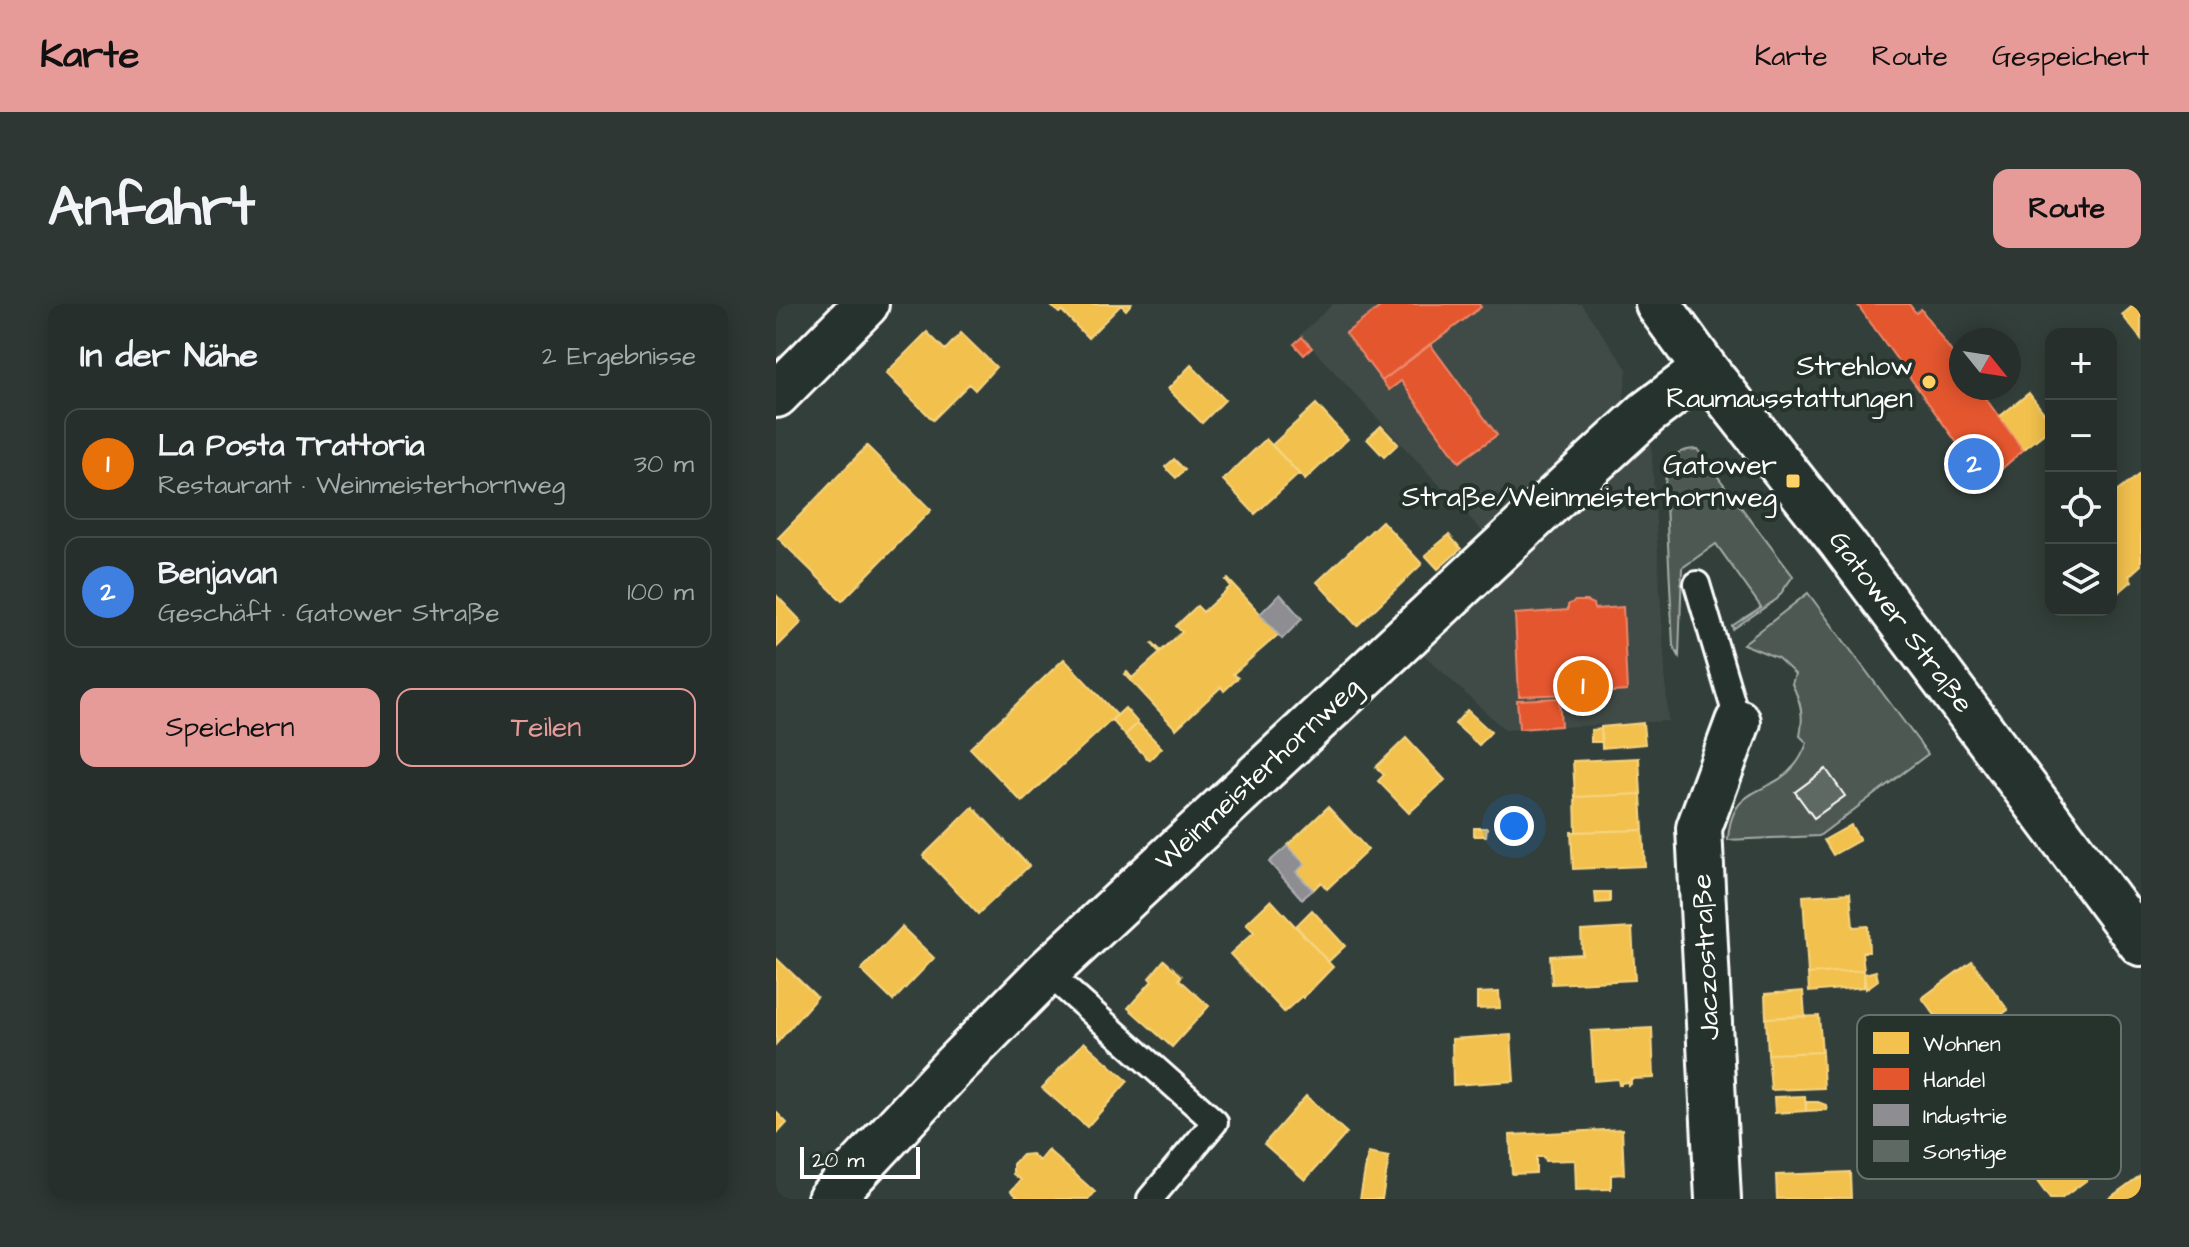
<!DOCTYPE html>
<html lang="de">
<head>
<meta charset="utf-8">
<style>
  :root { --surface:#262f2c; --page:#2e3734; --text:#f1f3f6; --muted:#a4a9a9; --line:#424a48; --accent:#e69b98 }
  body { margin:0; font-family:"Architects Daughter",sans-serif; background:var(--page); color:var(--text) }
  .controls { position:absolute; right:24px; top:24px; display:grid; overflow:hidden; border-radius:16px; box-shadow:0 4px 20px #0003 }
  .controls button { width:72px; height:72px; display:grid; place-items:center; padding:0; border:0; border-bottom:2px solid var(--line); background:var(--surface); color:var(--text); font:40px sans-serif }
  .compass { position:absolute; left:1173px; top:24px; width:72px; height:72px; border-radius:50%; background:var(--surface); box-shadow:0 4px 20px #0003; rotate:120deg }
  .scale { position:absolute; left:24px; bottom:20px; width:120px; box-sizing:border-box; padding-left:8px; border:4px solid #fff; border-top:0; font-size:22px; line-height:28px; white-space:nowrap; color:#fff; -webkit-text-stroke:6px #26332d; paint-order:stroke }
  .you { position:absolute; left:738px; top:522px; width:28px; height:28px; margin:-20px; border:6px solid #fff; border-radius:50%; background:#1a73e8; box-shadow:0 0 0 12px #1a73e833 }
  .badge { display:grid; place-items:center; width:52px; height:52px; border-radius:50%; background:var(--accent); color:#fff; font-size:26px; font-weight:700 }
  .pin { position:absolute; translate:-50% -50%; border:4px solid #fff; box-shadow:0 2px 8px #0006 }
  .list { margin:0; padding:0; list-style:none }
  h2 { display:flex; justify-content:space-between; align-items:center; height:104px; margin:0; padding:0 32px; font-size:34px }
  h2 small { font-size:26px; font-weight:400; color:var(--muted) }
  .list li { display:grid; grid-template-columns:52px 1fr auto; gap:24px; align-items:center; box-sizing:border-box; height:112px; margin:0 16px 16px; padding:0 16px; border:2px solid var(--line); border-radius:16px }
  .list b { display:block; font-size:30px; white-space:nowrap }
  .list p { margin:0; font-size:26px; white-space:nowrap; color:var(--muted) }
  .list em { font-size:26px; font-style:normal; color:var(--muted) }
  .actions { display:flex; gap:16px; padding:24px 32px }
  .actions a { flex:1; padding:18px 0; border:2px solid var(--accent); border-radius:16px; text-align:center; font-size:28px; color:var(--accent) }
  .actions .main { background:var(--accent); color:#111 }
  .icon { flex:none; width:44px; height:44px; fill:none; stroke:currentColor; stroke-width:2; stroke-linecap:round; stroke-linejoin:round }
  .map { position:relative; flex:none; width:1365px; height:895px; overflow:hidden; border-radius:16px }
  header { display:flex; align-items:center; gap:48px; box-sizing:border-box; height:112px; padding:0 40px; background:var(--accent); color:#111 }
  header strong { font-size:38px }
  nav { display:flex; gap:44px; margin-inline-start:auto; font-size:28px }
  .intro { display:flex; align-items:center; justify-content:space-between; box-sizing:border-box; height:192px; padding:0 48px }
  h1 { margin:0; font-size:56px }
  .button { padding:20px 36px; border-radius:16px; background:var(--accent); color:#111; font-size:28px; font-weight:700 }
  main { display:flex; gap:48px; padding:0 48px }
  aside { flex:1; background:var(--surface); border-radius:16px; box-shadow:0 4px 20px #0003 }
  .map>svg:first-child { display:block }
</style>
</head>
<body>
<header>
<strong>Karte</strong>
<nav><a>Karte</a><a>Route</a><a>Gespeichert</a></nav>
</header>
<div class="intro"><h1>Anfahrt</h1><a class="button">Route</a></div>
<main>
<aside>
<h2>In der Nähe<small>2 Ergebnisse</small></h2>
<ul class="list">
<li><span class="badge" style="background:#e8710a">1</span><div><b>La Posta Trattoria</b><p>Restaurant · Weinmeisterhornweg</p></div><em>30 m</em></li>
<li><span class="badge" style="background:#3f7fe0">2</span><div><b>Benjavan</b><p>Geschäft · Gatower Straße</p></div><em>100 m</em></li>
</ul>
<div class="actions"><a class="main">Speichern</a><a>Teilen</a></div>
</aside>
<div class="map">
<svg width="1365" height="895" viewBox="0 0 1365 895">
  <rect width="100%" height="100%" fill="#333f3a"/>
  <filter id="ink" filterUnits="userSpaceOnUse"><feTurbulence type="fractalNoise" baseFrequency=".0125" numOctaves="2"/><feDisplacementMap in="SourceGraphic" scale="16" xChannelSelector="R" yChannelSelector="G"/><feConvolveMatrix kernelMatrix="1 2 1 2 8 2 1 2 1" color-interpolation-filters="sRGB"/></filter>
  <g filter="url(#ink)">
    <path fill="#404c47" d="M557 0H805L851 65 847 99 709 230 524 31Z
      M875 137 892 417 729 426 647 350Z"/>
    <path fill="#4d5853" stroke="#a6aca9" stroke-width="2" d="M921 145 1017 272 1001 295 957 325 956 322 985 303 940 240 906 264 903 352 897 341 889 180C891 156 895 146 921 145Z
      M1032 289 1152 450 1043 532 952 536C955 479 993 493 1019 461 1024 455 1028 447 1031 439L1024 432C1028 412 1025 398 1016 380L1019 370 1002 354 967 340Z"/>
    <path fill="#f2c14e" stroke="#f6d483" stroke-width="2" d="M273 0H355L350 6 345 1 312 34 286 7 283 9Z
      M1359 0H1365V35L1346 11Z
      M151 28 169 46 185 29 220 63 199 86 193 80 157 116 110 69Z
      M415 61 449 96 426 119 392 85Z
      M1253 89 1275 118V124L1247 146 1223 113Z
      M540 100 572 135 529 176 496 141Z
      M605 122 622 140 608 153 591 135Z
      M490 135 523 170 479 210 447 176Z
      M91 142 155 206 66 297 2 234Z
      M398 155 409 166 400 174 389 163Z
      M1365 169V261L1353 272 1356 277 1335 295V192Z
      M606 217 646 260 581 322 541 278Z
      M673 231 685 245 662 265 649 251Z
      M452 275 503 330 457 370 462 374 448 387 445 383 400 425 349 370 351 368 356 374 384 349 376 340 377 339 385 347 406 328 400 322 421 302 427 308 455 282 450 276Z
      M0 291 26 318 0 344Z
      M288 355 341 411 246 498 194 444Z
      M349 404 362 419 349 431 336 416Z
      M691 406 715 428 703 441 679 420Z
      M362 419 386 444 373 456 349 431Z
      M867 419 869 440 826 444 825 423Z
      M825 425 826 438H815V426Z
      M630 434 669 476 633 509 602 477 608 471 600 463Z
      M863 454 865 490 799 493 797 457Z
      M865 490 867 526 800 528 799 493Z
      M197 503 253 562 202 610 147 552Z
      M552 503 592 546 551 585 545 578 537 586 520 568 529 560 511 542Z
      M1075 521 1084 536 1057 551 1048 536Z
      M698 524H711L710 532H698Z
      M867 526 869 562 797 565 795 528Z
      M819 588H834V598L820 599Z
      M1074 589 1077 623 1092 622 1093 648H1086L1088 666 1032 670 1027 592Z
      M495 596 557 663 527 694 526 692 508 708 454 650 478 628 470 620Z
      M536 606 569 642 552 658 520 622Z
      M126 623 158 654 117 697 85 666Z
      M856 624 859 676 776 680 774 652 806 650 805 627Z
      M0 654 41 693 0 740Z
      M388 656 406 672 403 675 433 702 396 743 352 704 376 677 373 674Z
      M1196 657 1232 706 1182 742 1146 694Z
      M1088 666V683L1033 688 1032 670Z
      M1100 667 1102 676 1090 685 1088 670Z
      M1027 687 1029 712 990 714 989 690Z
      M723 688 724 704 701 705V689Z
      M1043 712 1046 748 992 750 990 714Z
      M876 724 878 774 855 775V780L852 781V778L845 779V781H843L842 775 818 777 815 727Z
      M735 731 738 777 677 781 676 735Z
      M308 738 352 777 311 823 266 784Z
      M1046 748 1048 784 995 786 992 750Z
      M530 792 571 829 529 876 488 840Z
      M1029 792 1030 807 999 809 998 793Z
      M1030 798H1042L1050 801 1051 806 1030 807Z
      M1307 805 1342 853 1285 895H1274L1243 853Z
      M0 808 11 819 0 831Z
      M846 825 848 870 835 871V885L800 886 799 856 769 857 768 853H760V869L736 870 734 831Z
      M272 846 319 888 313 895H244L235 887 245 876 237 870V860L246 851 256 850 263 857Z
      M592 849 613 853 606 895H584Z
      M1074 868 1075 894 1001 895 1000 871Z
      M1365 871V895H1332Z"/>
    <path fill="#e4572e" stroke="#ec896d" stroke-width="2" d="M608 0H703L705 3 606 77 570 29Z
      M1081 0H1133L1140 9 1145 5 1185 61V84H1202L1247 146 1210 179Z
      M526 33 536 44 528 51 518 40Z
      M654 40 721 131 683 158 625 77 613 86 606 77Z
      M799 297H810L817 300 818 305 847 303 851 387 822 389V393L797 394 796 390 743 392 739 310 792 306V301Z
      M783 394 785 422 743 425 741 396Z"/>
    <path fill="#8d8d92" stroke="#afafb3" stroke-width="2" d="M504 290 526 315 506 335 484 310Z
      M511 542 529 560 520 568 537 586 526 595 493 558Z"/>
    <path fill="#5f6964" stroke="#fff" stroke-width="2" d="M1050 465 1069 492 1038 514 1019 488Z"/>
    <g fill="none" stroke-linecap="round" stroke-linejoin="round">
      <defs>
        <path id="service" d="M921 280 962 418
          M271 668 439 818 374 895"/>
        <path id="minor" d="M0 91 90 0
          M54 895 176 764 271 668 797 177 871 109 929 65
          M942 895 923 524 962 418"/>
        <path id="secondary" d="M882 0 929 65 1066 239 1365 639"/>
      </defs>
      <use href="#service" stroke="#fff" stroke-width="30"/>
      <use href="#minor" stroke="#fff" stroke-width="50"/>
      <use href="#secondary" stroke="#fff" stroke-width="50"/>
      <use href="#service" stroke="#26332d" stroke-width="24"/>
      <use href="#minor" stroke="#26332d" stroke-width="44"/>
      <use href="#secondary" stroke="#26332d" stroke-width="44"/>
    </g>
  </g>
  <g fill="#ffd166" stroke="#26332d" stroke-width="3">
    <circle cx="1153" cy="78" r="8"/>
    <rect x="1009" y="169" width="16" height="16" rx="4"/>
  </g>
  <g text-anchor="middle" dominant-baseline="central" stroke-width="8" stroke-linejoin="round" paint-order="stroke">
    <g font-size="28" fill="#fff" stroke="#26332d" text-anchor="end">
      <text x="1137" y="62">Strehlow<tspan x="1137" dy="32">Raumausstattungen</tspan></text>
      <text x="1001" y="161">Gatower<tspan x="1001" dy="32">Straße/Weinmeisterhornweg</tspan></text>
    </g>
    <g font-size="28" fill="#fff" stroke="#26332d">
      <text transform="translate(1125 318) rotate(53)">Gatower Straße</text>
      <text transform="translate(482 470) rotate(-43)">Weinmeisterhornweg</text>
      <text transform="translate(930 653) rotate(-93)">Jaczostraße</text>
    </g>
  </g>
  <rect x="1081" y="711" width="264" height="164" rx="12" fill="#26332d" stroke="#67706c" stroke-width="2"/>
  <rect x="1097" y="728" width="36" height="22" fill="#f2c14e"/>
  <rect x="1097" y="764" width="36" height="22" fill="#e4572e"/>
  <rect x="1097" y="800" width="36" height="22" fill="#8d8d92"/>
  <rect x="1097" y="836" width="36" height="22" fill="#5f6964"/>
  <g font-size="22" fill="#fff">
    <text x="1147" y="747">Wohnen</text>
    <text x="1147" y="783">Handel</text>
    <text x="1147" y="819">Industrie</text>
    <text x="1147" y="855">Sonstige</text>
  </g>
</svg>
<div class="controls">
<button>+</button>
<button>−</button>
<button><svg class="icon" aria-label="locate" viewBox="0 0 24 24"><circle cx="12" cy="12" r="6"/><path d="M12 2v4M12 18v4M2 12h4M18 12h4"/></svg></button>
<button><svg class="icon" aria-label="layers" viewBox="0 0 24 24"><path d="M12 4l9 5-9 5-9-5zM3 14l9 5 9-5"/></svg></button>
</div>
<svg class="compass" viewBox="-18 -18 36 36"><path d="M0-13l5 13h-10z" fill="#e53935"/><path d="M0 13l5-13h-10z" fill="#a4a9a9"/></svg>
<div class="scale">20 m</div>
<div class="you"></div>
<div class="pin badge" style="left:807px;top:382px;background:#e8710a">1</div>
<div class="pin badge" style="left:1198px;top:160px;background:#3f7fe0">2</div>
</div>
</main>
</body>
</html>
